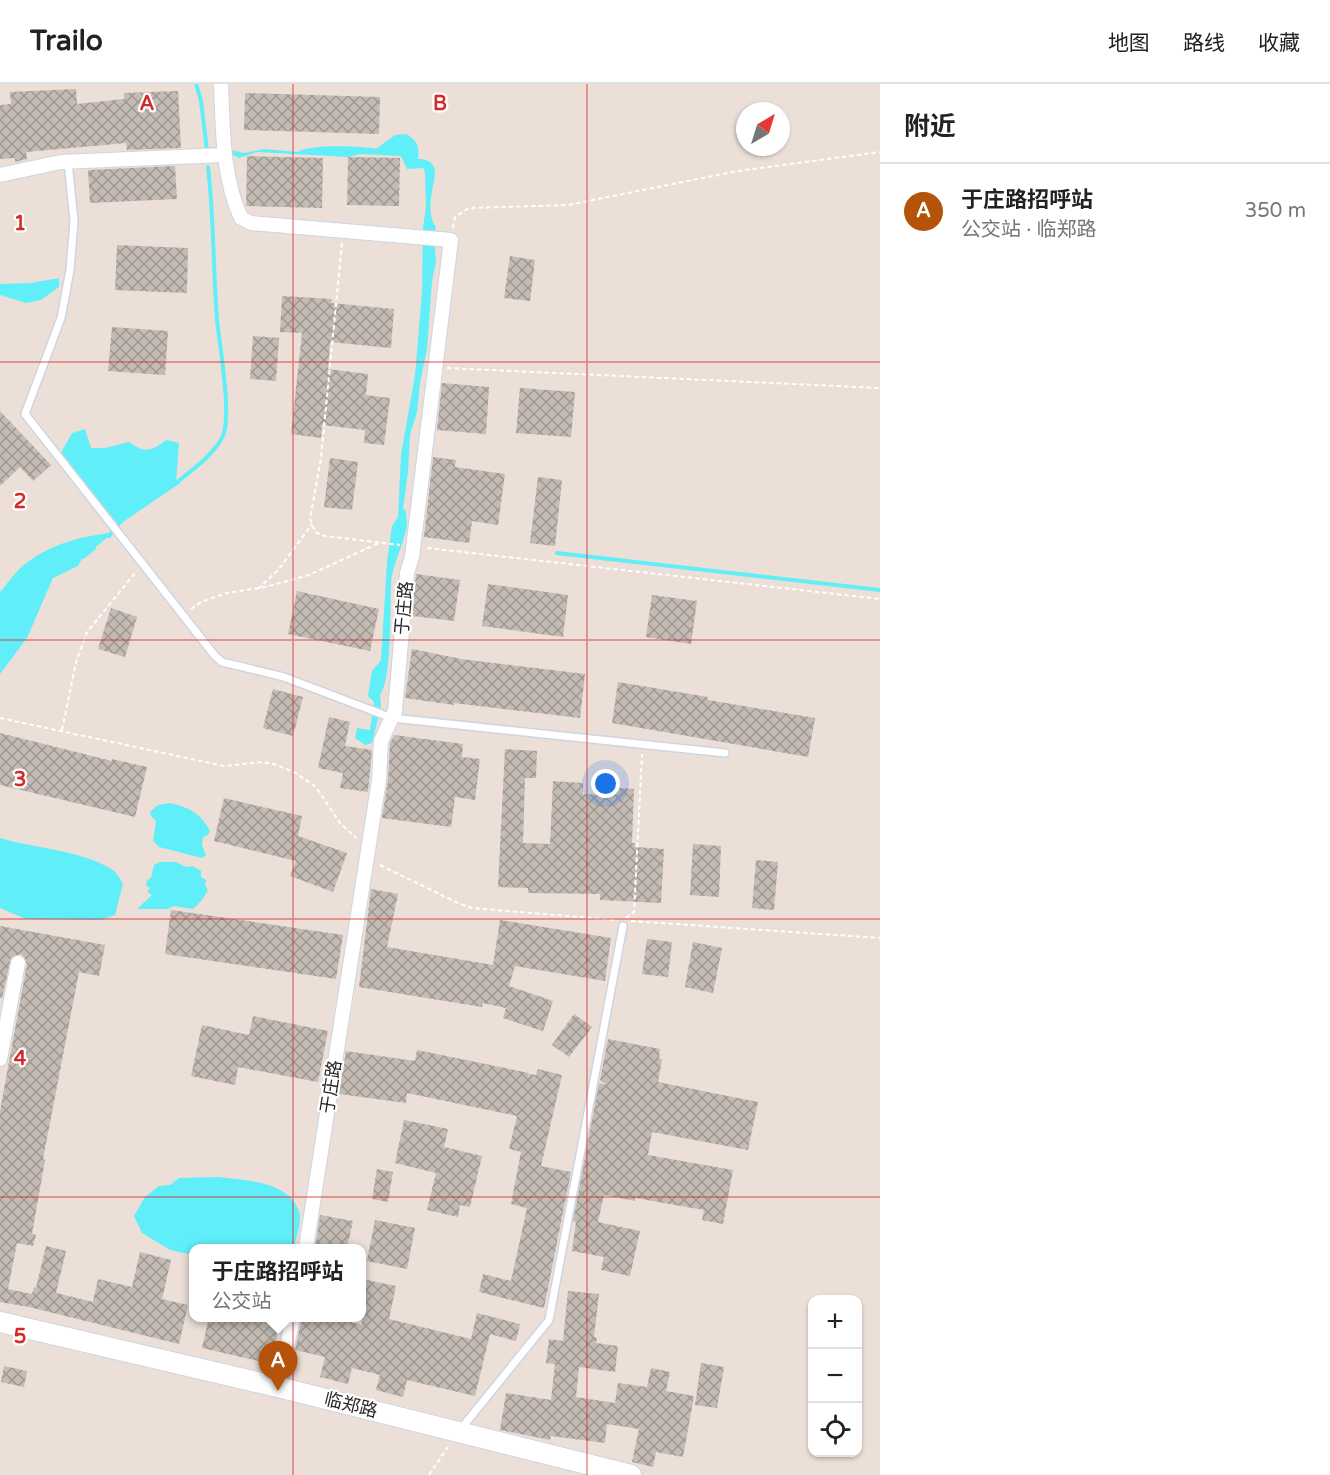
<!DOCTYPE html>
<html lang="zh">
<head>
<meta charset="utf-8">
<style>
  :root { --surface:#fff; --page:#f6f6f6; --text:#222; --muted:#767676; --line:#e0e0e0; --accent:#b45309 }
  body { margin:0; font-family:"Varela Round","Noto Sans SC",sans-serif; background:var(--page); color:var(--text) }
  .controls { position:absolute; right:18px; bottom:18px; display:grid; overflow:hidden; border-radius:12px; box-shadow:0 2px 4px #0004 }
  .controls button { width:54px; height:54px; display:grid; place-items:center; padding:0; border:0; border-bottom:2px solid var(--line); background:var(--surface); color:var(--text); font:30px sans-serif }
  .compass { position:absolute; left:736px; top:18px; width:54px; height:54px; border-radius:50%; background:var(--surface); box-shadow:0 2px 4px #0004; rotate:38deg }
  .you { position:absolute; left:606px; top:700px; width:21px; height:21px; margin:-15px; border:4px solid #fff; border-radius:50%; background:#1a73e8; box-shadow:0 0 0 9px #1a73e833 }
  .badge { display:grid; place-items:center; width:39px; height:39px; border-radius:50%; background:var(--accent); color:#fff; font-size:20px; font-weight:700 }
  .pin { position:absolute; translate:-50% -50px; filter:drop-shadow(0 2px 3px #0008) }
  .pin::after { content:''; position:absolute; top:32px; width:21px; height:18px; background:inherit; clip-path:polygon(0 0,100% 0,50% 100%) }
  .popup { position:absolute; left:189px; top:1160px; width:177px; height:78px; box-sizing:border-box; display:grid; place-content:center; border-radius:12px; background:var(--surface); filter:drop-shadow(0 2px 4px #0005); font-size:20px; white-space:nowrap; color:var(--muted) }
  .popup b { font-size:22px; color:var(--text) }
  .popup::after { content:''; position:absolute; left:50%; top:100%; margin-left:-12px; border:12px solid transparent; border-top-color:var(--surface) }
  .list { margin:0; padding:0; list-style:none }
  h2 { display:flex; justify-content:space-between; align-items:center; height:78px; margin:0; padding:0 24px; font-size:26px }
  h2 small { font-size:20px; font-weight:400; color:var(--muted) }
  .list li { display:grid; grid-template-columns:39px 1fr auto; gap:18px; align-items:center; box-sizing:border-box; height:96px; padding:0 24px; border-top:2px solid var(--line) }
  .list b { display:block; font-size:22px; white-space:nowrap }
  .list p { margin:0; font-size:20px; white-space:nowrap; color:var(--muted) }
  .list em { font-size:20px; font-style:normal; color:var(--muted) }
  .icon { flex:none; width:33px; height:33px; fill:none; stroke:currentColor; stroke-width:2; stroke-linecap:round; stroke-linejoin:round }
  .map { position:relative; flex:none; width:880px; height:1391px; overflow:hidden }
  header { display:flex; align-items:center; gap:36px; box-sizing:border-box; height:84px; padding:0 30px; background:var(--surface); border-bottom:2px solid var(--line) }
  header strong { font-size:28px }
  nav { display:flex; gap:33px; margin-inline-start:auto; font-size:21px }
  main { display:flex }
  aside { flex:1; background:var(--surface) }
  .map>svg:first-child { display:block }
</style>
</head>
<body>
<header>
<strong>Trailo</strong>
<nav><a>地图</a><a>路线</a><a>收藏</a></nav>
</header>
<main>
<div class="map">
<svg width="880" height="1391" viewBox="0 0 880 1391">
  <defs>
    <pattern id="building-cross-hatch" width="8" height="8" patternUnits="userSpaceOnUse" patternTransform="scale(1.5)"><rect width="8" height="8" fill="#c3bbb4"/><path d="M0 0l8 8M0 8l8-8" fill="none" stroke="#9e9892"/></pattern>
  </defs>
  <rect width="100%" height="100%" fill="#ecdfd7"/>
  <path fill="#60eff8" d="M407 50C417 58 420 62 418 75 427 75 431 77 435 85 435 103 424 127 436 143L434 150 436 178 432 197 427 265 420 299 417 328 410 351 408 388 403 425 406 427C406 433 408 441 406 446 402 464 392 482 391 500 390 522 392 596 380 611L381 623 372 659 365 661 355 654 357 644 370 646 374 618 368 612 372 587 381 576 387 478 392 442 398 433 401 371 415 291 422 208 423 143 426 123 425 90 424 84 407 85 401 72 361 70 348 73 257 68 239 74 228 68 207 67 206 64 218 63 244 69 264 65 298 68C309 60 362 62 376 65L395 51Z
    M59 194V203L41 216 26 219 0 211V200L31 199Z
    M85 345 91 364H105L129 358C145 370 152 367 166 356L179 359 176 399 121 437 119 441 57 376 72 349Z
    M113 449 83 473 78 482 53 494 27 554 0 590V508C8 499 16 487 25 480 51 460 81 452 113 449Z
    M170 719C188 723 201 729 210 747L208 751 203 753 202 761 206 771 202 774 159 763 153 757 156 737 151 732 150 728 158 721Z
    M0 754C34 764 77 766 108 783 116 787 119 793 123 800L115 831 101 836 26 835 0 824Z
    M160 778H176L186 783 192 782 201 787V793L206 796 205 801 208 806 202 816 193 825 174 822 168 825H137L152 811 147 808 150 804 146 801 147 796 151 794 154 781Z
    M219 1093C243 1096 287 1097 298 1125 303 1136 297 1151 294 1162L288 1164H194V1172L192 1171 170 1166 142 1149 134 1132 145 1113 159 1102 170 1101 179 1094Z"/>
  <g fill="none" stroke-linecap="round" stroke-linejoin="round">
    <path stroke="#60eff8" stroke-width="4" d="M196 0 201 17 207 67
      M176 399C192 386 212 372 222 354 233 335 219 259 217 235 213 184 214 134 208 83
      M109 452 121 437 178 398
      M557 469 880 506
      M83 473 94 464"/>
  </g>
  <path fill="url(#building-cross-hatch)" d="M76 5 77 20 124 15V9L178 7 181 64 127 66 126 59 26 68 27 75 15 78V74L0 75V21L11 20 10 8Z
    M245 9 380 13 379 50 244 46Z
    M247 72 323 74 322 124 246 122Z
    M348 73 400 74 399 122 347 121Z
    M175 82 177 115 90 119 88 86Z
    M117 161 188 164 187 209 115 206Z
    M510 172 535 176 530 217 504 214Z
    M282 212 332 215 331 219 394 225 391 264 330 258 328 285 368 290 366 311 390 314 384 361 364 359 365 346 322 341 321 354 291 350 302 249 280 248Z
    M112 243 168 247 165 291 108 287Z
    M253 252 279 254 276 297 250 295Z
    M442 299 489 303 486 350 437 346Z
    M520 304 575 308 571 353 516 349Z
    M0 327 51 381 33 397 20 383 0 402Z
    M433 373 456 376 455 383 505 390 498 441 472 437 469 459 424 453Z
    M330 374 358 378 352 426 324 423Z
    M538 393 562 396 555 462 530 459Z
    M416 490 460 496 454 537 412 532Z
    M488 500 568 511 563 553 482 542Z
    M297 507 379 525 370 567 288 550Z
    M652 511 697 517 691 560 646 553Z
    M111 524 137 533 125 573 98 565Z
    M412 565 461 575 585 590 580 634 454 619V621L405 614Z
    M618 598 708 613V616L815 634 808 673 612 639Z
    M273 605 303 613 293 652 263 644Z
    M329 633 350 638 345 662 372 666 368 708 340 704 343 689 318 684Z
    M0 649 112 677V675L147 683 135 733 0 701Z
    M394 651 463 660 462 673 480 675 475 716 455 713 451 743 382 734 388 696 390 659Z
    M505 665 537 667 536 694H525L523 759 550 760 553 697 583 699V710L605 711V703L634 705 632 759H635V763L664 765 661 819 600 816V810L528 809V804L498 803Z
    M224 714 302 732 298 752 347 769 333 808 290 792 296 777 214 757Z
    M693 760 721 762 719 813 690 811Z
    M756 776 778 778 774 826 752 824Z
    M371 805 398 810 387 863 493 881 500 836 611 854 605 897 515 882 509 902 553 917 543 947 503 934 506 924 483 919 482 923 359 903Z
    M171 826 343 851 336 895 165 870Z
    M0 842 105 861 99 892 79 888 43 1075 45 1076 32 1150 36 1151 33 1162 17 1159 8 1205 32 1210 34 1203 36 1204 46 1162 66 1167 56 1209 93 1218 98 1195 132 1203 140 1168 171 1176 162 1215 188 1221 179 1260 29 1223 0 1218V1027L27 880 24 873 20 870 11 874 2 914 0 913Z
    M647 855 672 858 668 893 642 890Z
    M693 858 722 864 713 909 685 903Z
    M574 930 592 943 569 973 552 961Z
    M253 932 328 947 318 998 238 983 235 1001 191 992 202 941 249 951Z
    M608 955 660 965 659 975H662L658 998 758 1018 748 1066 652 1048 648 1071 733 1086 723 1140 702 1136 704 1126 635 1114V1117L604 1111 598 1138 640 1147 630 1192 601 1186 604 1173 572 1167 576 1138 573 1137 599 999 607 1001 600 996Z
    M417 966 529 989 528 993 530 990 536 991 538 985 562 991 541 1082 571 1088 544 1224 479 1208 483 1190 511 1197 527 1124 511 1120 521 1068 509 1065 517 1032 407 1009 406 1019 339 1010 346 967 415 977Z
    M404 1036 448 1045 444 1063 482 1072 470 1123 460 1121 458 1133 427 1126 436 1089 395 1079Z
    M377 1085 393 1088 388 1118 372 1115Z
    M320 1131 353 1137 347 1164H315Z
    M375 1136 415 1144 407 1185 367 1177Z
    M362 1195 396 1202 389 1235 471 1255 477 1229 520 1240 516 1257 490 1250 475 1312 407 1296 403 1313 376 1306 380 1291 352 1284 348 1300 320 1293 325 1273 295 1266 302 1233H331L362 1241Z
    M568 1207 599 1210 594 1253 597 1254 596 1259 618 1262 615 1288 579 1283 576 1313 615 1319 618 1299 647 1303 651 1284 670 1288 666 1307 694 1312 683 1373 656 1368 653 1383 632 1378 639 1345 607 1340 605 1359 551 1352 550 1356 500 1346 506 1309 551 1316 555 1280 546 1279 549 1255 563 1257Z
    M209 1233H281L271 1280 202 1264Z
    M701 1279 724 1283 717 1324 695 1321Z
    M4 1282 27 1287 24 1303 1 1298Z"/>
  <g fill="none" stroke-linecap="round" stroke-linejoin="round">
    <defs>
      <path id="lane" d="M68 78 74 137 70 186 61 234 25 330 215 572 222 578 284 593 392 634 725 669
        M460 1346 549 1236 623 842"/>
      <path id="street" d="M221 0C223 45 222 92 241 134L251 139 451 156 412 473 407 489 395 627 381 657 379 696 306 1164
        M0 91 61 78 224 71
        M0 975 18 879
        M278 1303 293 1234"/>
      <path id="secondary" d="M0 1238 278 1303 631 1391"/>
    </defs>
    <use href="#lane" stroke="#cdd5e2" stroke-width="10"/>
    <use href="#street" stroke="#cdd5e2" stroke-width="16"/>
    <use href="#secondary" stroke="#cdd5e2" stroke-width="22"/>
    <path stroke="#fff" stroke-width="2" stroke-dasharray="4.5 3" stroke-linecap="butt" d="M453 144 455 133 469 124 568 121 738 87 880 68
      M342 159 321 374 310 435 315 448 325 452 400 461
      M447 284 880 304
      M427 464 880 515
      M258 505 279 485 312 440
      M191 525 201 518 227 509 265 503 309 491 379 459
      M0 634 224 682 262 678 274 680 294 688 316 703 340 739 356 754
      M62 646 76 578 87 548 136 488
      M380 781 460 820 472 824 616 836
      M626 834 634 828 642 670
      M631 837 880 854
      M429 1391 448 1363"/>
    <use href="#lane" stroke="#fff" stroke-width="7"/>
    <use href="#street" stroke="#fff" stroke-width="14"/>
    <use href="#secondary" stroke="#fff" stroke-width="20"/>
  </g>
  <path fill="none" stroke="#d62828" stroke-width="1.5" stroke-opacity="0.55" d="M293 0V1391M587 0V1391M0 278H880M0 556H880M0 835H880M0 1113H880"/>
  <g text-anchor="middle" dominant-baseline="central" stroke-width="4.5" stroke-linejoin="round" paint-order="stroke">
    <g font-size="18" fill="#282828" stroke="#fff">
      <text transform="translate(404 524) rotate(-85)">于庄路</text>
      <text transform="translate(331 1003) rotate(-81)">于庄路</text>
      <text transform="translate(351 1321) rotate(14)">临郑路</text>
    </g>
  </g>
  <g font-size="20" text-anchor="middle" font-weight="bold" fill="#d62828" stroke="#fff" stroke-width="4.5" stroke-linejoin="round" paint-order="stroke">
    <text x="147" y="26">A</text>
    <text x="440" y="26">B</text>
    <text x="20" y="146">1</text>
    <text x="20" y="424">2</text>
    <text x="20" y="702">3</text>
    <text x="20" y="981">4</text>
    <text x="20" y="1259">5</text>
  </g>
</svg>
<div class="controls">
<button>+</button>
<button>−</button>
<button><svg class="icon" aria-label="locate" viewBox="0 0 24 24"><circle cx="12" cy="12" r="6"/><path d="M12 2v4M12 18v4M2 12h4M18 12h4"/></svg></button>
</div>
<svg class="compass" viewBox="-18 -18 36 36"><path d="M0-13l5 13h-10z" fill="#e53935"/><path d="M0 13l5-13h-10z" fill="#767676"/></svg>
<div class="you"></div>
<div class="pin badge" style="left:278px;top:1307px">A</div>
<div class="popup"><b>于庄路招呼站</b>公交站</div>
</div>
<aside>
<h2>附近<small></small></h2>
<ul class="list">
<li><span class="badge">A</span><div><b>于庄路招呼站</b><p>公交站 · 临郑路</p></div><em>350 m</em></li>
</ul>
</aside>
</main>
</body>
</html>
